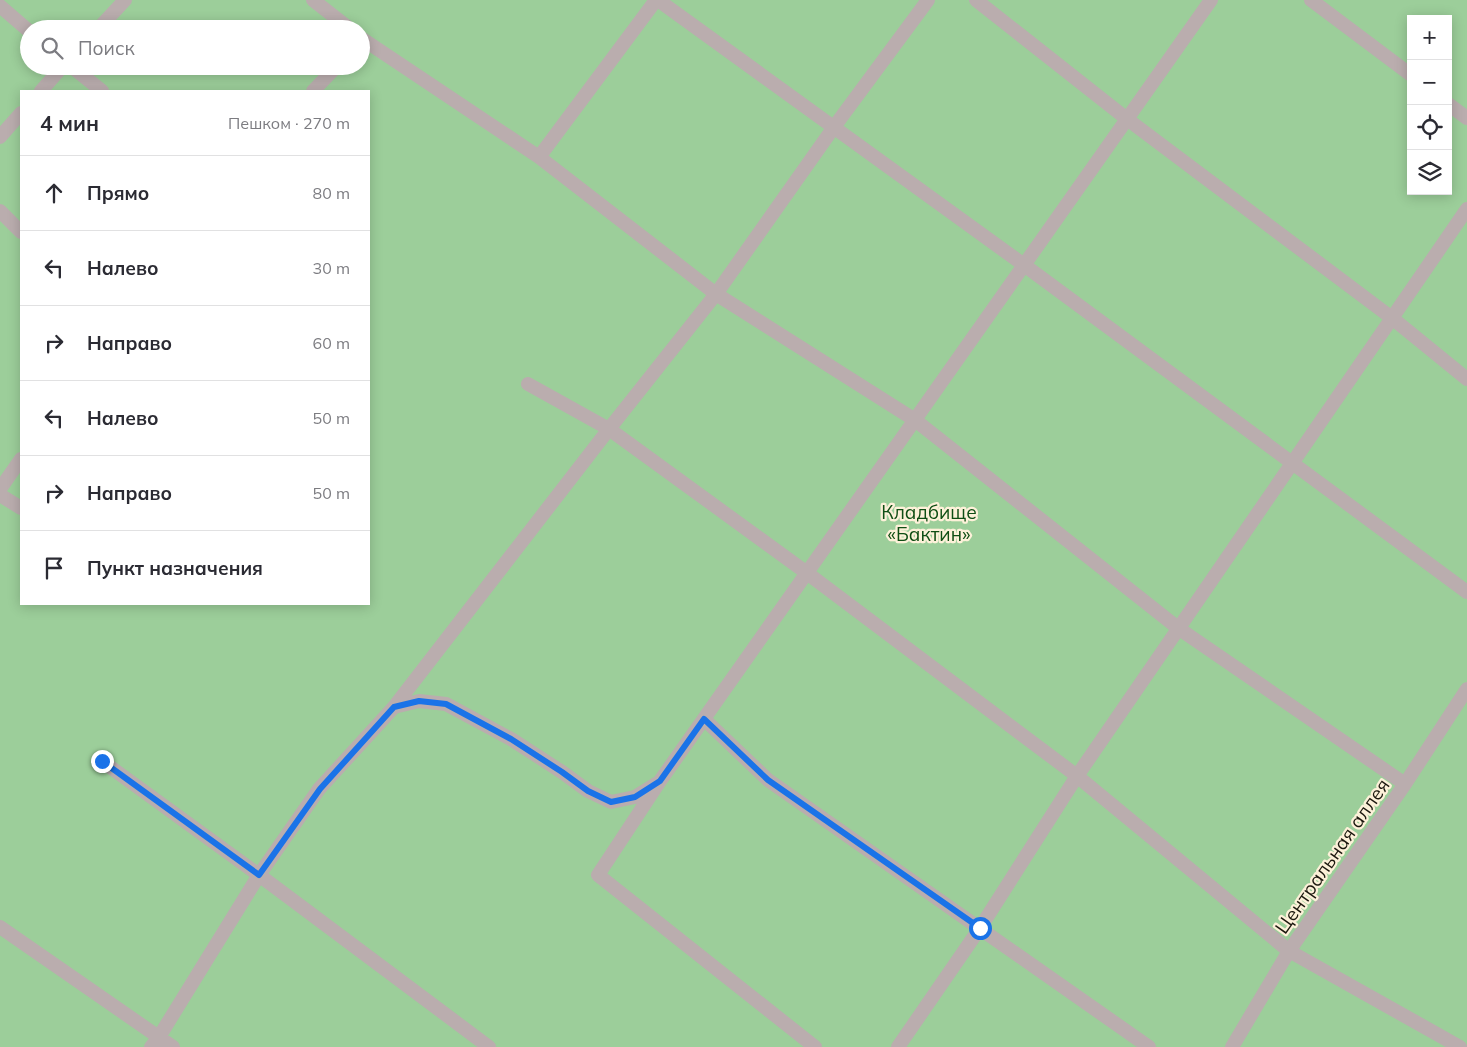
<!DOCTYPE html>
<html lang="ru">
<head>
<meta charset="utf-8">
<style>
  :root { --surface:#fff; --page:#f7f7f7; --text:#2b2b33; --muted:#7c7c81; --line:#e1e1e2 }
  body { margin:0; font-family:Mulish,sans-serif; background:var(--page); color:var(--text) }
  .controls { position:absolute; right:15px; top:15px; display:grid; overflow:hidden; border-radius:0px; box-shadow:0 2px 12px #0003 }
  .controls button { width:45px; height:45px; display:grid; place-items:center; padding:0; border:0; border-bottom:1px solid var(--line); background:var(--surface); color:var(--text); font:25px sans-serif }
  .stop { position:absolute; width:15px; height:15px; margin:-11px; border:4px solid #1a73e8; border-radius:50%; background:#fff }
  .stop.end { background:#1a73e8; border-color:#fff; box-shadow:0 1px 5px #0008 }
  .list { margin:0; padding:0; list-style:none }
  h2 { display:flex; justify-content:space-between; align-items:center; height:65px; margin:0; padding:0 20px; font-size:21px }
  h2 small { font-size:16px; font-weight:400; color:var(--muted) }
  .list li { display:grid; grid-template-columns:32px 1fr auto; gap:15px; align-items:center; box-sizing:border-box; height:75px; padding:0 20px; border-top:1px solid var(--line) }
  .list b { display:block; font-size:19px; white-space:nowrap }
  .list em { font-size:16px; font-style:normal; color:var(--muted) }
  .icon { flex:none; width:28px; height:28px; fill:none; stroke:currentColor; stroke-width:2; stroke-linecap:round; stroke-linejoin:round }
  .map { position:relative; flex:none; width:1467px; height:1047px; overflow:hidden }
  .search { position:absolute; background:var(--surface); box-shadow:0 2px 12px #0003; left:20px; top:20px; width:350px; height:55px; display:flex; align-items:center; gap:12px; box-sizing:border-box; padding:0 18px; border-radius:28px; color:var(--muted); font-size:19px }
  .panel { position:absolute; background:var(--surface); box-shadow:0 2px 12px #0003; left:20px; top:90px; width:350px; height:515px; border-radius:0px }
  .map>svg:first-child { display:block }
</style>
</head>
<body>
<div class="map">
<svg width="1467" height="1047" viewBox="0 0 1467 1047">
  <rect width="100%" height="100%" fill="#fdf1d9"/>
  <path fill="#9cce9a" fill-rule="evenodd" d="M0 0H1467V1047H0ZM1411 19H1448V191H1411ZM29 29H361V66H29ZM21 91H369V604H21Z"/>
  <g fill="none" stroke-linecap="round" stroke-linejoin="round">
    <path stroke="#baadae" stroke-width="14" d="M313 0 350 29
      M658 0 1024 265 1467 592
      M976 0 1127 119 1392 318 1467 379
      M1311 0 1411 75
      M0 6 29 31
      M98 29 125 0
      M361 38 539 157 716 294 915 420 1178 628 1405 784
      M71 66 102 91
      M41 91 63 66
      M313 91 337 66
      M1448 104 1467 118
      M0 137 21 113
      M539 157 656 0
      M0 211 21 232
      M528 384 609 429 807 573 1077 776 1289 951 1460 1047
      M0 489 21 459
      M0 495 21 508
      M394 707 419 701 446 704 511 739 562 772 588 791 611 802 635 797 656 784
      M704 719 768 780 1149 1047
      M102 761 259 875 489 1047
      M0 927 173 1047
      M151 1047 159 1037 259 875 319 789 394 707 609 429 716 294 834 127 928 0
      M815 1047 598 875 660 781 1211 0
      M898 1047 980 928 1077 776 1467 209
      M1232 1047 1289 951 1405 784 1467 689"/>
  </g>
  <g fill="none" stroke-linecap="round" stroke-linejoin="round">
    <path stroke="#1a73e8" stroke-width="6" d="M102 761 259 875 320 789 394 707 419 701 446 704 511 739 562 772 588 791 611 802 635 797 660 781 704 719 768 780 980 928"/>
  </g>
  <g text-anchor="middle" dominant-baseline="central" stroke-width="4.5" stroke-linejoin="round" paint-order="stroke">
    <g font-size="19" fill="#0f4e14" stroke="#fdf1d9">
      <text x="929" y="512">Кладбище<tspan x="929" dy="22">«Бактин»</tspan></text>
    </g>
    <g font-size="19" fill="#1b170e" stroke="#fdf1d9">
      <text transform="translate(1332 856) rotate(-55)">Центральная аллея</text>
    </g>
  </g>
</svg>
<div class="controls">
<button>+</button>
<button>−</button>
<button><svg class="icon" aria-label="locate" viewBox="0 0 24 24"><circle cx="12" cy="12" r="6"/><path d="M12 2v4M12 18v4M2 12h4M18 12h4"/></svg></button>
<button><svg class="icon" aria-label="layers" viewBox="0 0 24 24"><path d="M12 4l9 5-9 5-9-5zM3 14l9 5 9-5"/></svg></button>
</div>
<div class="stop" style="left:980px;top:928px"></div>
<div class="stop end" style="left:102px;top:761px"></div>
<div class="search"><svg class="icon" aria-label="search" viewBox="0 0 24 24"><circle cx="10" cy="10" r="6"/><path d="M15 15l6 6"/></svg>Поиск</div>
<section class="panel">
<h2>4 мин<small>Пешком · 270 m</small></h2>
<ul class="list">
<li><svg class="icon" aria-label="ahead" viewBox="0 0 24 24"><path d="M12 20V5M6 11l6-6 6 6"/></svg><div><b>Прямо</b></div><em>80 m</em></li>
<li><svg class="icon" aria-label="left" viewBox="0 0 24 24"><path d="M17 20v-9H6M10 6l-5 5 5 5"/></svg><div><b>Налево</b></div><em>30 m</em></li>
<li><svg class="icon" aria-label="right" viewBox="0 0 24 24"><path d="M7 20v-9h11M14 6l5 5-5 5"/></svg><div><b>Направо</b></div><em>60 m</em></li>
<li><svg class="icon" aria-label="left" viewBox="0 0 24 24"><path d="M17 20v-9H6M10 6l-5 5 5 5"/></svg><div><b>Налево</b></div><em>50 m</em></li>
<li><svg class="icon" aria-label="right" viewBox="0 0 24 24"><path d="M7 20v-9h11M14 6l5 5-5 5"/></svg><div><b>Направо</b></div><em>50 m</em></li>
<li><svg class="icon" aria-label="arrive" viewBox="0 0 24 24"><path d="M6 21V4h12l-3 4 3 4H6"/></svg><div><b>Пункт назначения</b></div></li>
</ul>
</section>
</div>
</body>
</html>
